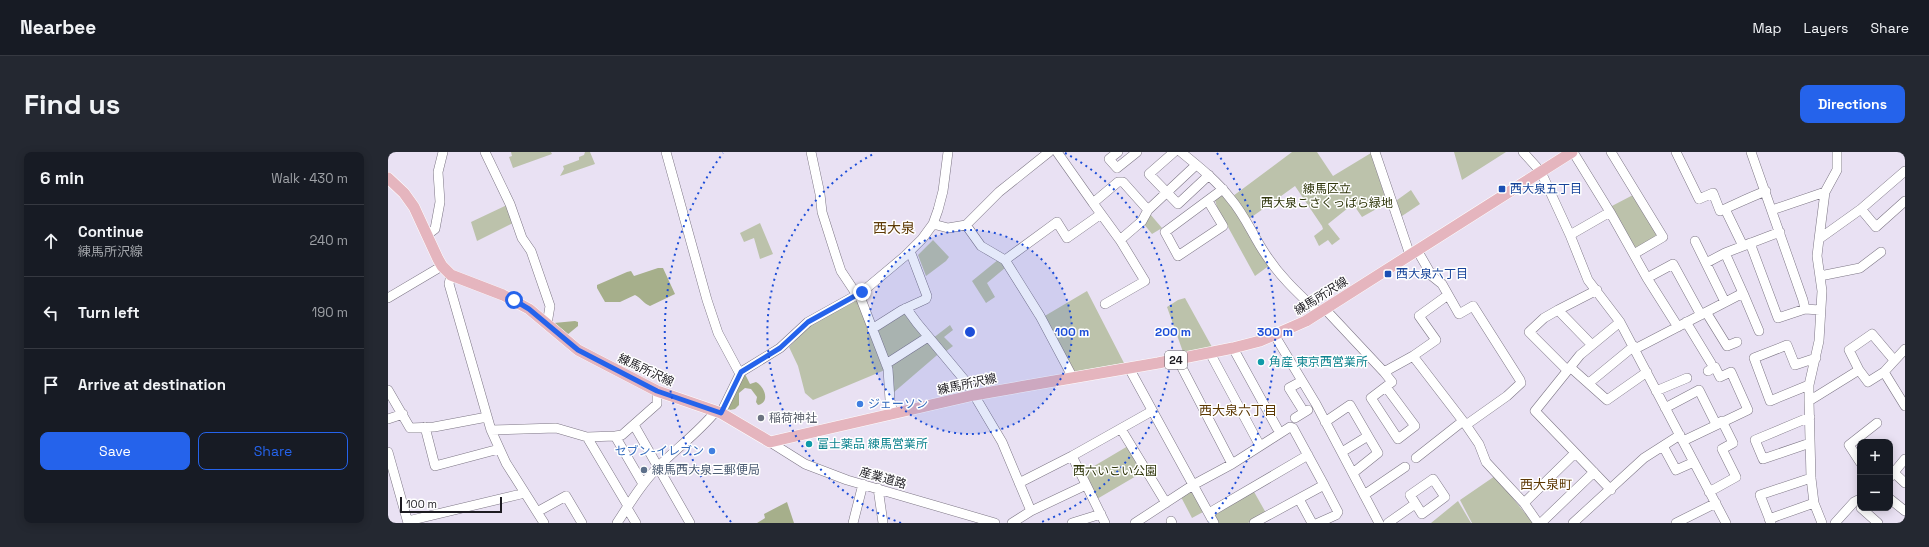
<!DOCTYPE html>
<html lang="en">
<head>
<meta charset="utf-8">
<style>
  :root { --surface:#171b24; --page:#242831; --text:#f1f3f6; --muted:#9ea1a6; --line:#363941; --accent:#2563eb }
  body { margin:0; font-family:"Space Grotesk","Noto Sans JP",sans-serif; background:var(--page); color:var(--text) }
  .controls { position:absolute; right:12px; bottom:12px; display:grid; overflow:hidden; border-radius:8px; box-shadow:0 2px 10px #0003 }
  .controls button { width:36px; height:36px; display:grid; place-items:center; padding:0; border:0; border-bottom:1px solid var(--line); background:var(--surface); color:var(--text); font:20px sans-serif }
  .scale { position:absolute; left:12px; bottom:10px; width:102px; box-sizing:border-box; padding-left:4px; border:2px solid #1d1b21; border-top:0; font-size:11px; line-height:14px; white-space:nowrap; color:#1d1b21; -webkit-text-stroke:3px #fff; paint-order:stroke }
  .stop { position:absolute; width:12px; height:12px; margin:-9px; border:3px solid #2563eb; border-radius:50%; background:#fff }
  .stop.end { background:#2563eb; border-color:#fff; box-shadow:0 1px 4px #0008 }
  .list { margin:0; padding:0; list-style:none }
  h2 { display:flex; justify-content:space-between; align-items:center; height:52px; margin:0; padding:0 16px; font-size:17px }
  h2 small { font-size:13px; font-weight:400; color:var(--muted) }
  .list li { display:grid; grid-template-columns:26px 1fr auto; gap:12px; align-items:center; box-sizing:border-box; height:72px; padding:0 16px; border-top:1px solid var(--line) }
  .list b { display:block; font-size:15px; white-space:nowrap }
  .list p { margin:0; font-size:13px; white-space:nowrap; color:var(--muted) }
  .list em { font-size:13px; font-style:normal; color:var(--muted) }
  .actions { display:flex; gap:8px; padding:12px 16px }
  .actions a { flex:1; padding:9px 0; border:1px solid var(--accent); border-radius:8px; text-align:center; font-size:14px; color:var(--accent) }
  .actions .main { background:var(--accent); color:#fff }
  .icon { flex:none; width:22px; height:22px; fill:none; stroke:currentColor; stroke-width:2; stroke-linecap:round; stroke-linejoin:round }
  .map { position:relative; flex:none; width:1517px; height:371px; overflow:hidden; border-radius:8px }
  header { display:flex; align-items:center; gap:24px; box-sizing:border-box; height:56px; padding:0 20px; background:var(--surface); border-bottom:1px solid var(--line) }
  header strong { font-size:19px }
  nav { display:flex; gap:22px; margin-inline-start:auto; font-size:14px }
  .intro { display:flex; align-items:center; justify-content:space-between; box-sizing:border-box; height:96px; padding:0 24px }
  h1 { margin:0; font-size:28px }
  .button { padding:10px 18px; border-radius:8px; background:var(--accent); color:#fff; font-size:14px; font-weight:700 }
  main { display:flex; gap:24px; padding:0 24px }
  aside { flex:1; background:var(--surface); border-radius:8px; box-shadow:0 2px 10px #0003 }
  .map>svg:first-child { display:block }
</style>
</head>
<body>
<header>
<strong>Nearbee</strong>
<nav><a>Map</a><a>Layers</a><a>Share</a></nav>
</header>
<div class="intro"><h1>Find us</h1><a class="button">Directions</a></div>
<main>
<aside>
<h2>6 min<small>Walk · 430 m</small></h2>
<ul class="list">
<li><svg class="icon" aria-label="ahead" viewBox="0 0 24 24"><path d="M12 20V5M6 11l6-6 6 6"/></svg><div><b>Continue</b><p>練馬所沢線</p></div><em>240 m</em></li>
<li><svg class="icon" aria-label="left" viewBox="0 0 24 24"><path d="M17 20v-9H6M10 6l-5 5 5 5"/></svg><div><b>Turn left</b></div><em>190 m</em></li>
<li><svg class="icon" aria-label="arrive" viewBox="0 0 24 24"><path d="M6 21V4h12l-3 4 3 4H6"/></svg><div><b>Arrive at destination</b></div></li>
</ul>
<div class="actions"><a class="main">Save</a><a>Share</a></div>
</aside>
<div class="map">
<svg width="1517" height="371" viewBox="0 0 1517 371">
  <rect width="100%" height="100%" fill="#e9e1f3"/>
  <path fill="#bcc2ab" d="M123 0H163L164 2 125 16 121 5 124 4Z
    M197 0H202L207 12 172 24 176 17 175 14 191 8V5L196 3Z
    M904 0H929L945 24 983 1 999 51 974 65 965 52 940 72 952 87 944 93 940 88 931 94 926 84 935 77 934 74 907 34 861 67 845 44Z
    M1066 0H1118L1074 28Z
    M1023 38 1032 52 1011 66 1005 51Z
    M1245 43 1270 82 1250 97 1246 96 1222 55Z
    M833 44 839 45 882 113 867 124 829 55 827 48Z
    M119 53 125 71 89 89 83 70Z
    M762 62 774 76 764 82 755 71Z
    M372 71 385 102 372 107 366 86 356 90 352 81Z
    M545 88 561 105 558 109 538 124 530 103Z
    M611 107 617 116 599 131 607 145 598 151 584 129Z
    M699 139 736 211 685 220 655 165Z
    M797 146 824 195 795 200 779 155 790 148Z
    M470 148 497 218 425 248 417 241 410 214 401 195 422 173Z
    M515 161H518L533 182V185L501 205H498L489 178Z
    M562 173 565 178 556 185 565 194 557 200 555 198 505 241 503 215 504 212 536 190H540Z
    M740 294 755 320 709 347 696 320Z
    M1107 324 1145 371H1084L1072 348Z
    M865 338 878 361 860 371H829L826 361Z
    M802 339 805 340 815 360 804 366 793 345Z
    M1070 349 1083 371H1043Z"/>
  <path fill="#a6af8b" d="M270 116H275L287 142 262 154C255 151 253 146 247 143L232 150H217L209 136V133L239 120 243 119 246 124Z
    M187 169 190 170V174L179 183 166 171Z
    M357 222 362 232 368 230C376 234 383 250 370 253L368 250 369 245 363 237 357 236 351 241V253L347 257 342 258 340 256 350 231Z
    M399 350 406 371H369L377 366 376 362Z"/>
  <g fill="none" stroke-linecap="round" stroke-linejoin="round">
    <defs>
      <path id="minor" d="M97 0 122 52 134 86 143 99 162 154 159 172
        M278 0 319 148 330 181 352 222
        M423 0 432 42 434 60 448 104 453 119 469 143
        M669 0 705 51 730 30H735L760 58 808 13
        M730 0 721 7 729 16 749 0
        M786 0 761 22 790 52 821 23
        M793 0C810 14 828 28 842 46 857 63 865 84 878 103 893 126 911 142 931 161
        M987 0 1022 103
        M1135 0 1153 20 1182 83 1200 128 1232 170 1338 371
        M1185 0 1222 60 1259 126 1285 112 1313 163
        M1223 0 1275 85 1246 102
        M1288 0 1311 47 1325 41 1332 59C1348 52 1362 45 1378 39
        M1363 0 1415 148 1417 157
        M820 49 835 74 790 104 777 80 835 37
        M705 51 732 88 757 129 717 152
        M1337 57 1355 94
        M1473 57 1488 75 1517 49
        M1384 58 1437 40
        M545 72 560 76 578 73 611 40 661 0
        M578 73 593 94 617 108 652 164 685 226
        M39 83 47 77 52 50 50 20 55 0
        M1182 83 1222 60
        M1431 87 1437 40 1449 18V0
        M732 88 754 69 760 58
        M1307 89 1337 150
        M1362 91 1390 166 1417 157 1432 158
        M1029 98 1044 124 1054 132 1071 162 1085 154 1132 228 1133 231 1119 244 1078 273
        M617 108 669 70 679 86 713 62
        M1318 111 1337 101
        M63 123 61 132 103 278 118 311 156 371
        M1432 124 1472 116 1493 100
        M1259 126 1290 175
        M1355 141 1371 179
        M471 142 500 217 502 248 505 262
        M0 146 54 114
        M518 156 529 171 579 231 614 290 643 359
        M937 157 996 220 1025 204 1078 273 1091 292 1098 310 1136 351 1150 371
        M1170 158 1209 138
        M1318 160 1339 194 1349 190
        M1298 170 1323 211
        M484 177 514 158 538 147 539 144 522 99
        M887 184 928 252 991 371
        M845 196 889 276
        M1247 197 1355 141 1337 101 1392 80
        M822 201 872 294
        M1025 204 1048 188 1031 164 1060 143
        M790 208 844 312
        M1506 208 1484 182 1461 198 1471 218 1480 230 1496 220 1517 254
        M498 212 540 185
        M1182 215 1219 248 1259 220
        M741 216 826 371
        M1179 218 1141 180 1156 166 1170 158 1204 193
        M996 220 1004 230 983 246 1010 287 1027 274 998 235
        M1496 220 1517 197
        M914 229 901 236 916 260
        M1201 231 1246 194
        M1421 233 1382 249 1366 206 1399 193 1407 213 1428 206
        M0 238 22 276 46 275 99 265
        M1268 239 1299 226
        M1421 249 1471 218
        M1277 256 1311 238 1328 272
        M333 261 353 220 392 196 420 170 474 140 517 104 534 87 545 72 550 58 555 39 560 0
        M907 266 920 258
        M0 267 15 262
        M937 270 962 253 980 284
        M246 273 302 371
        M37 275 47 314 111 297
        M733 277 778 351
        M103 278 168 276 199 285 227 284 234 283 269 252V239
        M227 284 255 332
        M199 285 240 354
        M1295 289 1360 258 1343 220 1332 225 1327 215 1320 219
        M382 290 417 312 459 328 607 371
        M1422 291 1375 307 1367 288 1422 265
        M1275 294 1288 318 1306 310
        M0 300 20 371
        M954 300 980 284 990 301 965 321
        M684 304 717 371
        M1028 306 1075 269
        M1472 310 1461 293 1489 271
        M1502 317 1517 331
        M1502 325 1517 307
        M1045 327 1057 345 1034 362 1022 343Z
        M631 331 684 304 764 259
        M490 336 495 371
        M1223 338 1147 259 1192 203 1232 170
        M1321 340 1348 325 1334 297 1345 291 1334 269
        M976 343 1017 315
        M911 347 924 371
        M1502 347 1517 359
        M1136 351 1187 301
        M239 356 248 371
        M1473 356 1490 371
        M149 360 178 344 194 371
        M821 361 920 303
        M1381 367 1426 351
        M20 369 137 341
        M783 369 784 371
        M229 371C242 351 254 331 271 314 290 295 311 280 328 259
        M465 371 475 332
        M624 371 643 359 698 333
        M684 371 713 362
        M747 371 805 333 844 312 902 275 905 276 936 333 866 371
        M930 371 948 363 950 360 936 333
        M1000 371 1027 352
        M1153 371 1206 320
        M1185 371 1256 306 1292 283
        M1288 371 1328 351
        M1383 371 1372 343 1423 326
        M1434 371 1426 351 1423 326 1421 249V233L1431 189 1434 139 1429 104 1431 87 1473 57 1517 19
        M1447 371 1466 350 1472 347"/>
      <path id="major" d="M0 26 16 41 26 55 50 107 54 114 63 123 115 143 141 157 190 198 269 239 333 261 382 290 586 243 770 211 845 196 872 189 918 169 1184 0"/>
    </defs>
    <use href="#minor" stroke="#7d7685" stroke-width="10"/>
    <use href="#major" stroke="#fff" stroke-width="12"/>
    <use href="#minor" stroke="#fff" stroke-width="9"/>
    <use href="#major" stroke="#e5b5be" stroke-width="11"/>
  </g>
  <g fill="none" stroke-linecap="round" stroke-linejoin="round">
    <path stroke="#2563eb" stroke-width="5" d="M126 148 141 157 190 198 269 239 333 261 353 220 392 196 420 170 474 140"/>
  </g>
  <circle cx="582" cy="180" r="102" fill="#1d4ed8" fill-opacity=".12"/>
  <g fill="none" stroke="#1d4ed8" stroke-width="2" stroke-dasharray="2 4">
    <circle cx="582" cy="180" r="102"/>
    <path d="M513 371A203 203 0 0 1 487 1M677 1A203 203 0 0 1 651 371"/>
    <path d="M343 370A305 305 0 0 1 335 1M829 1A305 305 0 0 1 821 370"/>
  </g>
  <g fill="#1a4fb4" stroke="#fff" stroke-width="1.5">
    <rect x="1110" y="33" width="8" height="8" rx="2"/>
    <rect x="996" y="118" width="8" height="8" rx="2"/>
  </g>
  <g fill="#0f9aa8" stroke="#fff" stroke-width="1.5">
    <circle cx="873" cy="210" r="4"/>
    <circle cx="421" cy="292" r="4"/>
  </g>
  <g fill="#3f7fe0" stroke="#fff" stroke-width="1.5">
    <circle cx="472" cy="252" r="4"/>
    <circle cx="324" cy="299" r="4"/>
  </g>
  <circle fill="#6b7280" stroke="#fff" stroke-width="1.5" cx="373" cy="266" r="4"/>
  <circle fill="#5c6f8a" stroke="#fff" stroke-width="1.5" cx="256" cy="318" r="4"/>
  <g text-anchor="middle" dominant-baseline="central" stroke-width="3" stroke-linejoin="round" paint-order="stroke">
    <rect fill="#fff" stroke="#615f64" stroke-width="1" x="777" y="199" width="22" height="18" rx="3"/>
    <g font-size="11" font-weight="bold" fill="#1d1b21">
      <text x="788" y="208">24</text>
    </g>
    <g font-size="12" fill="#2f360b" stroke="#fff">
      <text x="939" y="37">練馬区立<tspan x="939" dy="14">西大泉こさくっぱら緑地</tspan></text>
      <text x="727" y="319">西六いこい公園</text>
    </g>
    <g font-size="12" fill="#164399" stroke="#fff" text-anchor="start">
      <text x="1122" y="37">西大泉五丁目</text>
      <text x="1008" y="122">西大泉六丁目</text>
    </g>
    <g font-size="12" fill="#1d1b21" stroke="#fff">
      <text transform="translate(933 144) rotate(-32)">練馬所沢線</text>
      <text transform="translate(258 218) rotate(25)">練馬所沢線</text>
      <text transform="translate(579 232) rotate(-12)">練馬所沢線</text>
      <text transform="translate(495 326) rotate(16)">産業道路</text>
    </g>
    <g font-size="12" fill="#0d838f" stroke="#fff" text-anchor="start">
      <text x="881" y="210">角産 東京西営業所</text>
      <text x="429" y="292">富士薬品 練馬営業所</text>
    </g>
    <g font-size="12" fill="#366cbe" stroke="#fff" text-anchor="start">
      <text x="480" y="252">ジェーソン</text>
      <text x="316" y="299" text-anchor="end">セブン-イレブン</text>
    </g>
    <g font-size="12" fill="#5b616d" stroke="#fff" text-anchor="start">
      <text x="381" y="266">稲荷神社</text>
    </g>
    <g font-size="12" fill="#4e5e75" stroke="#fff" text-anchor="start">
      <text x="264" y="318">練馬西大泉三郵便局</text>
    </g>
    <g font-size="13" fill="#5d3904" stroke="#fff">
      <text x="850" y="258">西大泉六丁目</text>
      <text x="1158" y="332">西大泉町</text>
    </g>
    <g font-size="14" fill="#5d3904" stroke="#fff">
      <text x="506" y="76">西大泉</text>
    </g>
  </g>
  <circle cx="582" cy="180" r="6" fill="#1d4ed8" stroke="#fff" stroke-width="2"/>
  <g font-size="12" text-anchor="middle" font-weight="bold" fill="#1d4ed8" stroke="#fff" stroke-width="3" stroke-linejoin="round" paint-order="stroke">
    <text x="684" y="184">100 m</text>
    <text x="785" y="184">200 m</text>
    <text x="887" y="184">300 m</text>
  </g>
</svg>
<div class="controls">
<button>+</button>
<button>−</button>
</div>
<div class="scale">100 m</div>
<div class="stop" style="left:126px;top:148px"></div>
<div class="stop end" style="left:474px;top:140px"></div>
</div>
</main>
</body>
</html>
